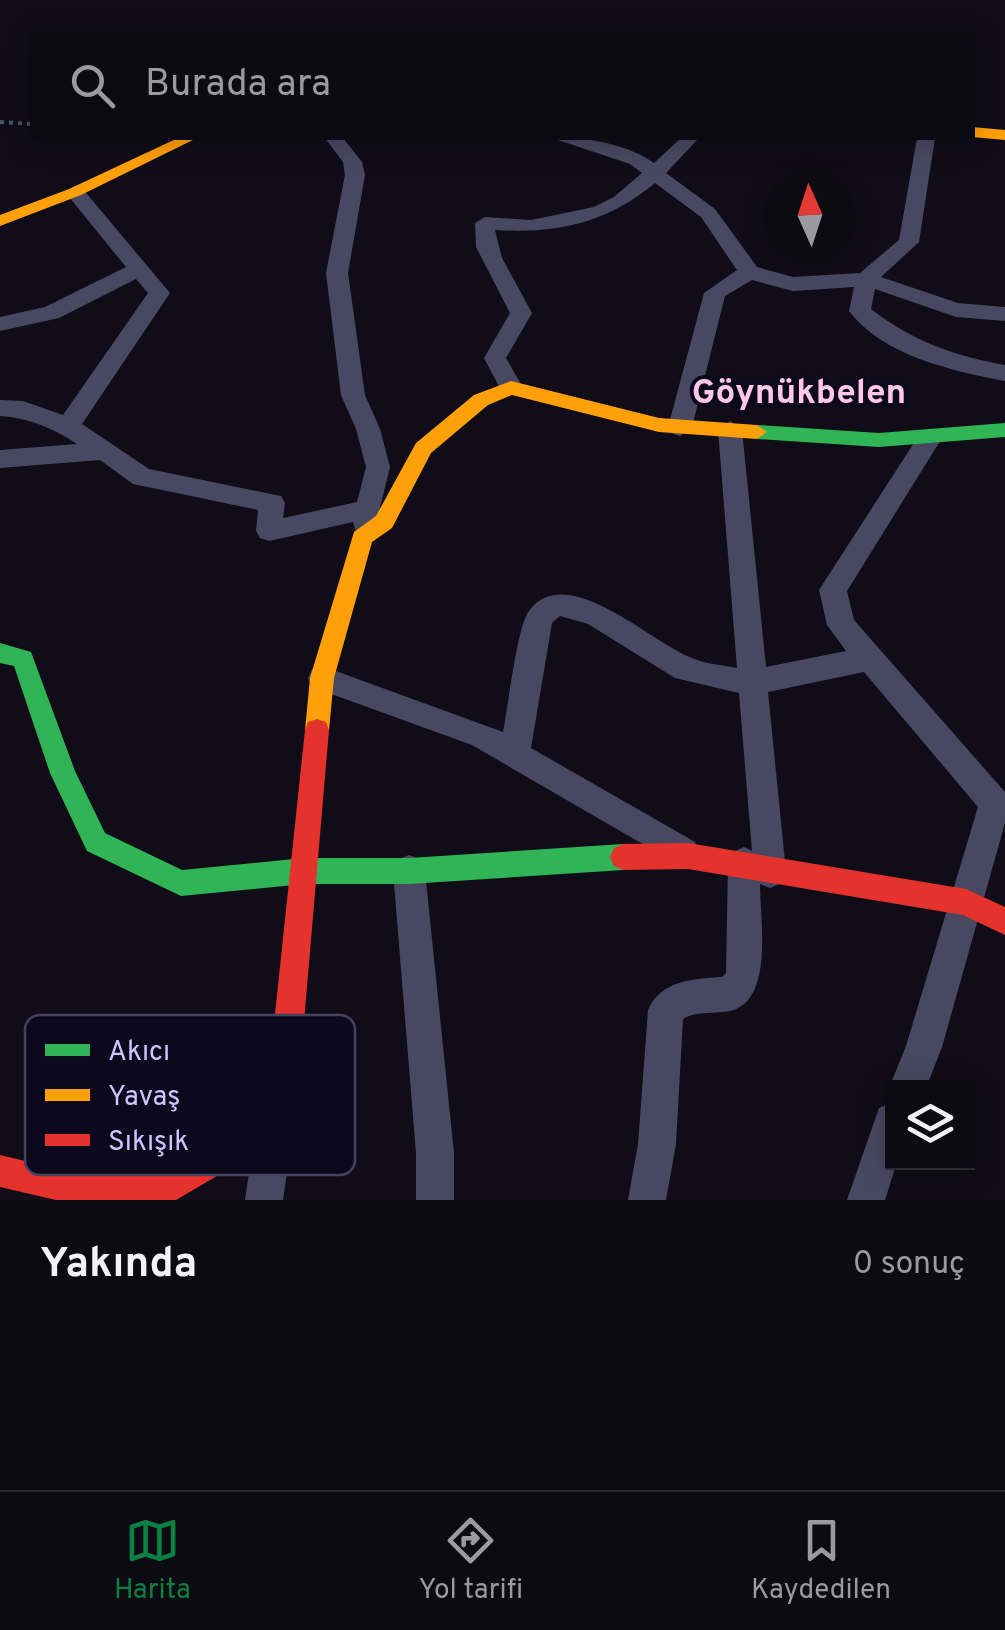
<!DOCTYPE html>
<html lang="tr">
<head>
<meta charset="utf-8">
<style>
  :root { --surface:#0c0a12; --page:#1a1820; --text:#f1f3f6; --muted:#9a9a9f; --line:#2c2b32; --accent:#0b8043 }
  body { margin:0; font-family:Overpass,sans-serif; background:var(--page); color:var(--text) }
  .controls { position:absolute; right:30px; bottom:30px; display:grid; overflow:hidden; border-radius:0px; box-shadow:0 5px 25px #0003 }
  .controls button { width:90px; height:90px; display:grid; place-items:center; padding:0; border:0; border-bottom:2px solid var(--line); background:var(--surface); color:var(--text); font:50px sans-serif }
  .compass { position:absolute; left:765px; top:170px; width:90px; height:90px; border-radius:50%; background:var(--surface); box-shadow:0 5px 25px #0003; rotate:357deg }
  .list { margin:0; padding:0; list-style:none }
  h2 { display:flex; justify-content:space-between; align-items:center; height:130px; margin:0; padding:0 40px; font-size:42px }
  h2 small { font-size:32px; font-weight:400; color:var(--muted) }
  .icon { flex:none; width:55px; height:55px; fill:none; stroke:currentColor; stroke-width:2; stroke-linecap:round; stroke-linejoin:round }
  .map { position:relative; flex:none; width:1005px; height:1200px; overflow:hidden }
  .search { position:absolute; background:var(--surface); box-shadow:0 5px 25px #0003; left:30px; right:30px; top:30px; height:110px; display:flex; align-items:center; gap:25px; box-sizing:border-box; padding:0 35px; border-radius:0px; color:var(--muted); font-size:38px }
  .sheet { height:290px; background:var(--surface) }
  nav { display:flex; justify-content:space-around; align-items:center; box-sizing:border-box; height:140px; border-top:2px solid var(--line); background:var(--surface); font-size:28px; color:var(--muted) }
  nav a { display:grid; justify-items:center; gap:5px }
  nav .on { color:var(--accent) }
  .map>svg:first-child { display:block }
</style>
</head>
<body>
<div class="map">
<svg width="1005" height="1200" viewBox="0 0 1005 1200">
  <rect width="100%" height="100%" fill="#100d18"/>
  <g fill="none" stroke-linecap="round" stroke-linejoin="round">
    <path stroke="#455564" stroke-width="4" stroke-dasharray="4 5" stroke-linecap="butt" d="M0 122 32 124"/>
    <path fill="#494862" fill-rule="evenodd" d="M325 138H343L362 162 365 175 348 273 365 395 380 429 390 467 374 532H356L353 522 269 541 260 538 256 531 258 510 133 484 100 460 0 468V450L77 444C53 428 29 418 0 416V400L23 401 63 415 148 293 136 279 59 318 0 331V317L45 307 126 267 65 192 75 186 82 188 170 293 82 424 149 469 281 496 285 503 283 518 357 502 366 467 356 429 341 395 326 273 345 175 343 162Z
      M552 138C583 136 628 144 654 163L681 138H699L666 173 715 209 757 267 793 277 860 273 899 240 917 138H935L919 242 881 277 958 303 1005 307V321L956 317 875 289 871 309C912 341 955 356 1005 365V381C953 371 883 356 849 311L854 287 793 291 752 280 725 296 692 427 680 436 671 433 668 427 704 293 737 270 701 217 655 183C607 223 557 234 495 230L502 258 532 313 506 358 523 388 519 394H503L484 358 510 313 476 247 475 223 485 217 531 220 594 207 614 197 642 173 630 164Z
      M730 421 742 430 766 667 846 651 827 625 819 590 921 432H939L942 438 847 591 854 620 1005 792V823L942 1047 926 1088H892V1097L889 1088 906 1046 978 807 864 672 768 692 786 872 782 883 770 888 760 884C760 918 773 993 736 1009 719 1016 699 1009 683 1019L676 1144 666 1200H628L638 1144 648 1010C661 980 693 979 722 977L726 973 728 863 733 852 744 847 752 851 739 693 675 678 588 624 560 616 552 623 531 748 695 842 700 853 695 864 684 868 472 745 312 687 308 678 312 669 322 666 503 732C508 708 517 626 529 611 566 560 651 643 692 658 705 664 723 665 737 668L718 430Z
      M409 855 421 860 425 871 454 1153V1200H416V1153L393 871 397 860Z
      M279 1079 292 1085 298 1098 283 1200H245L260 1098 266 1085Z
      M892 1102V1162H897L885 1200H847L879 1108Z"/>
    <path fill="#30b455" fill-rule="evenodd" d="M1005 423V437L879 447 757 439 747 432 757 425 879 433Z
      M0 643 31 652 75 771 105 833 182 870 304 858H409L623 844 632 848 636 857 632 866 623 870 409 884H304L181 896 87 851 50 773 14 666 0 663Z"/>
    <path fill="#ff9f0a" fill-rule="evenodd" d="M972 127 1005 130V140L972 137Z
      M178 138H197L81 195 0 226V215L69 189Z
      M511 381 659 418 757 425 767 432 757 439 659 432 512 395 488 405 431 453 392 528 372 542 334 678 329 730 326 738 317 741 308 738 305 730 310 678 354 532 376 516 416 443 474 395Z"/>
    <path fill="#e5322d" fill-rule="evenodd" d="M317 719 326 722 329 730 303 1033 256 1153 176 1200H56L0 1187V1155L76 1173 164 1172 234 1131 273 1033 305 730 308 722Z
      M688 843 966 889 1005 907V935L963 915 688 869 623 870 614 866 610 857 614 848 623 844Z"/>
  </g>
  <g text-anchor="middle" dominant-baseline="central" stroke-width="8" stroke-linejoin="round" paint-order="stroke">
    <g font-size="35" font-weight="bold" fill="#ffc7e9" stroke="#0d091c">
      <text x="799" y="394">Göynükbelen</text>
    </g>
  </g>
  <rect x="25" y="1015" width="330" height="160" rx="15" fill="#0d091c" stroke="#474160" stroke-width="2.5"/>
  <rect x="45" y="1044" width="45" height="12" fill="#30b455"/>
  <rect x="45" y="1089" width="45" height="12" fill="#ff9f0a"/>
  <rect x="45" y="1134" width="45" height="12" fill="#e5322d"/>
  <g font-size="28" fill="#cdc5ff">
    <text x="108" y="1060">Akıcı</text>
    <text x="108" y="1105">Yavaş</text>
    <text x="108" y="1150">Sıkışık</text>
  </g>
</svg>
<div class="controls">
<button><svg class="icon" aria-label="layers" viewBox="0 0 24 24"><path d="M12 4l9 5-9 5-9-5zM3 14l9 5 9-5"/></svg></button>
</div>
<svg class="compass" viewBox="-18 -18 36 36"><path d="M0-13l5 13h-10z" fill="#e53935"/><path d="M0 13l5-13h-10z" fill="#9a9a9f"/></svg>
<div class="search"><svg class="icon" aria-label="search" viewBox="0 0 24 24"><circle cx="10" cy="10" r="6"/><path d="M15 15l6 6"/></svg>Burada ara</div>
</div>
<section class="sheet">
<h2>Yakında<small>0 sonuç</small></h2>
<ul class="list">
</ul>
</section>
<nav>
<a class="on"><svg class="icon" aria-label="map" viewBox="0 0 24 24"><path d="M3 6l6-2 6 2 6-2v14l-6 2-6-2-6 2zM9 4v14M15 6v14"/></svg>Harita</a>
<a><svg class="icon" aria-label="directions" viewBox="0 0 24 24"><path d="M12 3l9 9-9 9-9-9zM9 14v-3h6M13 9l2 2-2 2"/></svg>Yol tarifi</a>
<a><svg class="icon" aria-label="saved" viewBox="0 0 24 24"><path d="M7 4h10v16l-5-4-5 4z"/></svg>Kaydedilen</a>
</nav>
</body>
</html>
